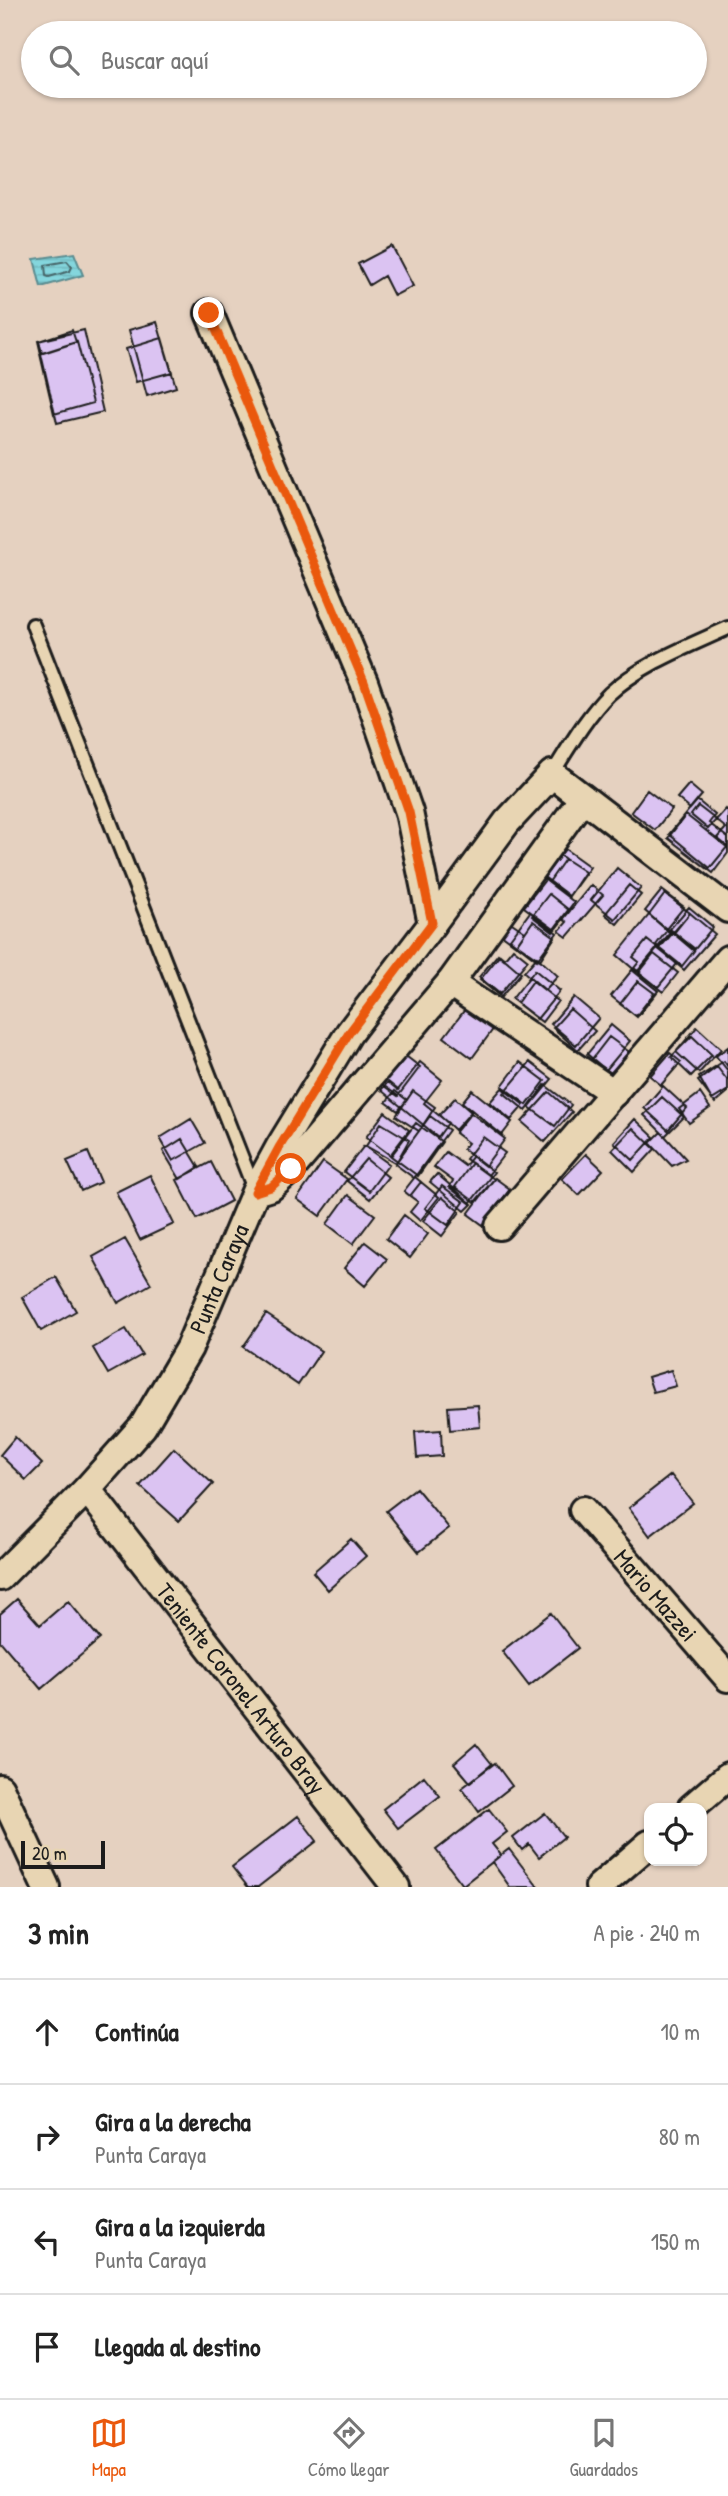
<!DOCTYPE html>
<html lang="es">
<head>
<meta charset="utf-8">
<style>
  :root { --surface:#fff; --page:#f2f2f2; --text:#222; --muted:#767676; --line:#e0e0e0; --accent:#ea580c }
  body { margin:0; font-family:"Patrick Hand",sans-serif; background:var(--page); color:var(--text) }
  .controls { position:absolute; right:21px; bottom:21px; display:grid; overflow:hidden; border-radius:14px; box-shadow:0 2px 5px #0004 }
  .controls button { width:63px; height:63px; display:grid; place-items:center; padding:0; border:0; border-bottom:2px solid var(--line); background:var(--surface); color:var(--text); font:35px sans-serif }
  .scale { position:absolute; left:21px; bottom:18px; width:84px; box-sizing:border-box; padding-left:7px; border:4px solid #1c1c1c; border-top:0; font-size:19px; line-height:24px; white-space:nowrap; color:#1c1c1c; -webkit-text-stroke:5px #e8d5b3; paint-order:stroke }
  .stop { position:absolute; width:21px; height:21px; margin:-16px; border:5px solid #ea580c; border-radius:50%; background:#fff }
  .stop.end { background:#ea580c; border-color:#fff; box-shadow:0 2px 7px #0008 }
  .list { margin:0; padding:0; list-style:none }
  h2 { display:flex; justify-content:space-between; align-items:center; height:91px; margin:0; padding:0 28px; font-size:30px }
  h2 small { font-size:23px; font-weight:400; color:var(--muted) }
  .list li { display:grid; grid-template-columns:46px 1fr auto; gap:21px; align-items:center; box-sizing:border-box; height:105px; padding:0 28px; border-top:2px solid var(--line) }
  .list b { display:block; font-size:26px; white-space:nowrap }
  .list p { margin:0; font-size:23px; white-space:nowrap; color:var(--muted) }
  .list em { font-size:23px; font-style:normal; color:var(--muted) }
  .icon { flex:none; width:38px; height:38px; fill:none; stroke:currentColor; stroke-width:2; stroke-linecap:round; stroke-linejoin:round }
  .map { position:relative; flex:none; width:728px; height:1887px; overflow:hidden }
  .search { position:absolute; background:var(--surface); box-shadow:0 2px 5px #0004; left:21px; right:21px; top:21px; height:77px; display:flex; align-items:center; gap:18px; box-sizing:border-box; padding:0 24px; border-radius:38px; color:var(--muted); font-size:26px }
  .sheet { height:511px; background:var(--surface) }
  nav { display:flex; justify-content:space-around; align-items:center; box-sizing:border-box; height:98px; border-top:2px solid var(--line); background:var(--surface); font-size:19px; color:var(--muted) }
  nav a { display:grid; justify-items:center; gap:4px }
  nav .on { color:var(--accent) }
  .map>svg:first-child { display:block }
</style>
</head>
<body>
<div class="map">
<svg width="728" height="1887" viewBox="0 0 728 1887">
  <defs>
    <pattern id="water-rules" width="6" height="5" patternUnits="userSpaceOnUse" patternTransform="scale(1.75)"><rect width="6" height="5" fill="#84d6dd"/><path d="M0 2.5h6" fill="none" stroke="#71b7bd"/></pattern>
  </defs>
  <rect width="100%" height="100%" fill="#e5d1c0"/>
  <filter id="ink" filterUnits="userSpaceOnUse"><feTurbulence type="fractalNoise" baseFrequency=".0143" numOctaves="2"/><feDisplacementMap in="SourceGraphic" scale="14" xChannelSelector="R" yChannelSelector="G"/><feConvolveMatrix kernelMatrix="1 2 1 2 8 2 1 2 1" color-interpolation-filters="sRGB"/></filter>
  <g filter="url(#ink)">
    <path fill="url(#water-rules)" stroke="#5a8c90" stroke-width="2" d="M74 253 83 275 41 287 34 259Z"/>
    <g fill="none" stroke-linecap="round" stroke-linejoin="round">
      <path stroke="#466669" stroke-width="2" d="M67 261 72 267 70 271 49 277 46 276 45 265Z"/>
    </g>
    <path fill="#dbc3f2" stroke="#1c1c1c" stroke-width="2" d="M392 246 413 286 394 296 384 276 369 285 358 264Z
      M157 322 176 387 147 396 129 330Z
      M72 330 76 342 42 353 39 341Z
      M84 330 103 412 57 423 38 341Z
      M162 338 172 372 136 382 126 349Z
      M77 342 93 403 54 414 40 354Z
      M689 784 702 795 690 809 677 798Z
      M647 790 672 809 655 830 631 812Z
      M697 800 715 815 709 823 728 838V846L710 868 669 834Z
      M698 806 716 820 708 829 691 815Z
      M726 809 728 811V847L717 838 726 828 716 820Z
      M686 815 728 848V853L713 873 668 838Z
      M565 849 590 867 569 896 544 877Z
      M555 851 565 859 549 882 539 876Z
      M565 859 585 872 569 896 549 882Z
      M617 868 641 888 615 919 591 900Z
      M545 880 574 902 554 929 524 907Z
      M591 885 603 895 567 937 559 931 567 922 563 919Z
      M629 885 641 895 617 924 605 914Z
      M662 890 684 907 666 929 645 911Z
      M549 894 570 911 553 932 532 916Z
      M665 894 690 913 673 934 649 915Z
      M689 907 713 927 695 949 670 929Z
      M530 912 557 933 537 960 510 939Z
      M690 913 715 934 684 970 659 949Z
      M649 915 670 933 637 972 617 955Z
      M506 919 525 932 516 945 497 931Z
      M533 921 555 937 540 960 517 944Z
      M668 929 694 951 682 966 656 945Z
      M647 940 677 964 658 987 634 968 639 962 633 957Z
      M513 948 528 960 500 994 479 977 498 954 504 959Z
      M654 954 678 973 663 992 639 973Z
      M500 955 521 973 501 997 480 980Z
      M537 957 558 976 545 990 524 972Z
      M535 970 560 991 537 1019 512 999Z
      M632 970 658 991 637 1017 611 996Z
      M533 981 558 1001 542 1022 517 1003Z
      M638 981 654 993 636 1016 620 1004Z
      M574 997 599 1018 576 1045 551 1024Z
      M467 1007 494 1028 472 1058 444 1037Z
      M570 1009 595 1031 578 1050 553 1028Z
      M611 1025 630 1041 606 1070 587 1054Z
      M697 1027 721 1049 699 1073 676 1052Z
      M692 1036 712 1055 691 1076 671 1057Z
      M609 1037 632 1054 615 1076 592 1059Z
      M728 1047V1071L716 1056Z
      M398 1050 420 1067 398 1096 376 1080Z
      M670 1053 681 1062 661 1085 650 1076Z
      M724 1061 728 1067V1090L712 1100 699 1077Z
      M420 1062 442 1080 424 1103 448 1123 438 1137 381 1090 388 1082 398 1090Z
      M520 1062 545 1081 527 1105 502 1086Z
      M530 1062 552 1079 526 1111 504 1093Z
      M717 1067 728 1081V1092L715 1103 698 1081Z
      M545 1085 571 1105 555 1126 529 1107Z
      M663 1086 687 1108 668 1130 644 1108Z
      M502 1088 524 1105 511 1120 490 1102Z
      M472 1090 512 1122 502 1135 462 1102Z
      M395 1091 407 1100 398 1111 386 1102Z
      M413 1091 435 1107 419 1131 396 1116Z
      M549 1092 572 1112 545 1142 522 1122Z
      M700 1093 710 1108 689 1123 679 1109Z
      M662 1097 684 1117 665 1136 644 1115Z
      M455 1098 471 1112 455 1130 439 1115Z
      M385 1112 409 1130 390 1155 366 1137Z
      M471 1113 505 1139 485 1166 463 1149 468 1143 455 1133Z
      M430 1116 449 1130 414 1178 395 1164Z
      M191 1119 205 1143 173 1161 160 1138Z
      M635 1119 654 1137 633 1160 614 1142Z
      M381 1123 409 1140 396 1163 366 1146Z
      M416 1123 442 1142 418 1176 391 1156Z
      M633 1128 655 1149 634 1172 612 1150Z
      M661 1132 665 1136 686 1159 672 1166 650 1143Z
      M483 1137 505 1153 488 1175 466 1159Z
      M182 1139 199 1167 180 1179 163 1151Z
      M364 1146 389 1164 369 1191 344 1172Z
      M88 1152 101 1182 81 1191 67 1161Z
      M446 1152 465 1166 473 1156 494 1172 470 1203 449 1187 453 1181 434 1167Z
      M586 1154 603 1170 579 1195 562 1179Z
      M366 1159 388 1177 370 1199 347 1181Z
      M211 1162 231 1201 197 1219 177 1180Z
      M323 1162 347 1179 320 1216 297 1199Z
      M472 1163 494 1179 475 1202 455 1187Z
      M437 1174 472 1204 465 1211 430 1182Z
      M150 1175 174 1224 140 1240 116 1192Z
      M415 1177 421 1182 410 1196 404 1191Z
      M495 1178 510 1189 483 1225 468 1214Z
      M421 1182 439 1197 420 1221 410 1212 418 1202 410 1196Z
      M442 1186 464 1202 448 1225 425 1208Z
      M348 1195 375 1215 353 1244 327 1224Z
      M442 1197 460 1212 442 1236 423 1221Z
      M404 1215 428 1234 410 1258 386 1239Z
      M125 1239 151 1284 118 1303 93 1257Z
      M365 1242 387 1259 365 1286 344 1268Z
      M56 1277 76 1311 41 1331 22 1297Z
      M266 1314 321 1351 298 1385 243 1347Z
      M126 1329 142 1355 108 1374 93 1348Z
      M671 1370 676 1386 653 1392 648 1377Z
      M478 1405 480 1427 450 1430 448 1407Z
      M441 1430 442 1456 417 1458 415 1432Z
      M15 1437 42 1464 26 1480 0 1455Z
      M174 1448 213 1484 179 1521 140 1486Z
      M671 1475 693 1503 650 1536 629 1508Z
      M416 1488 449 1528 419 1552 386 1511Z
      M351 1539 366 1556 328 1590 313 1572Z
      M17 1599 40 1625 68 1601 100 1639 41 1689 0 1641V1614Z
      M551 1613 578 1648 529 1686 502 1651Z
      M476 1744 492 1764 470 1782 454 1763Z
      M495 1763 512 1786 479 1812 462 1788Z
      M424 1776 440 1796 398 1828 383 1809Z
      M489 1809 507 1832 492 1844 501 1855 463 1885 436 1850Z
      M545 1813 564 1837 539 1857 529 1844 522 1850 513 1838Z
      M298 1816 317 1841 258 1887H248L232 1867Z
      M509 1849 538 1887H510L492 1862Z"/>
    <g fill="none" stroke-linecap="round" stroke-linejoin="round">
      <defs>
        <path id="service" d="M33 625 254 1189
          M552 774C569 747 586 717 609 694 641 664 689 646 728 628"/>
        <g id="minor">
          <path d="M583 798 450 983 614 1093"/>
          <path d="M432 924 507 822 552 774 728 909"/>
          <path d="M258 1191 271 1187 291 1169 450 983"/>
          <path d="M499 1226 728 959"/>
          <path id="s1" d="M87 1489 396 1887"/>
          <path id="s2" d="M583 1510 728 1678"/>
          <path id="s3" d="M0 1577 87 1489 143 1426 189 1348 255 1192 280 1146 349 1033 432 924 409 812 364 682 209 313"/>
          <path d="M0 1788 46 1887"/>
          <path d="M691 1808 728 1776"/>
          <path d="M599 1887 649 1844"/>
        </g>
      </defs>
      <use href="#service" stroke="#1c1c1c" stroke-width="18"/>
      <use href="#minor" stroke="#1c1c1c" stroke-width="32"/>
      <use href="#service" stroke="#e8d5b3" stroke-width="12"/>
      <use href="#minor" stroke="#e8d5b3" stroke-width="26"/>
    </g>
  </g>
  <g fill="none" stroke-linecap="round" stroke-linejoin="round" filter="url(#ink)">
    <path stroke="#ea580c" stroke-width="9" d="M209 313 364 682 409 812 432 923 349 1033 280 1146 255 1192 271 1187 291 1169"/>
  </g>
  <g text-anchor="middle" dominant-baseline="central" stroke-width="5" stroke-linejoin="round" paint-order="stroke">
    <g font-size="24" fill="#1c1c1c" stroke="#e8d5b3">
      <text stroke="none"><textPath href="#s3" startOffset="374">Punta Caraya</textPath></text>
      <text stroke="none"><textPath href="#s2" startOffset="112">Mario Mazzei</textPath></text>
      <text stroke="none"><textPath href="#s1" startOffset="252">Teniente Coronel Arturo Bray</textPath></text>
    </g>
  </g>
</svg>
<div class="controls">
<button><svg class="icon" aria-label="locate" viewBox="0 0 24 24"><circle cx="12" cy="12" r="6"/><path d="M12 2v4M12 18v4M2 12h4M18 12h4"/></svg></button>
</div>
<div class="scale">20 m</div>
<div class="stop" style="left:291px;top:1169px"></div>
<div class="stop end" style="left:209px;top:313px"></div>
<div class="search"><svg class="icon" aria-label="search" viewBox="0 0 24 24"><circle cx="10" cy="10" r="6"/><path d="M15 15l6 6"/></svg>Buscar aquí</div>
</div>
<section class="sheet">
<h2>3 min<small>A pie · 240 m</small></h2>
<ul class="list">
<li><svg class="icon" aria-label="ahead" viewBox="0 0 24 24"><path d="M12 20V5M6 11l6-6 6 6"/></svg><div><b>Continúa</b></div><em>10 m</em></li>
<li><svg class="icon" aria-label="right" viewBox="0 0 24 24"><path d="M7 20v-9h11M14 6l5 5-5 5"/></svg><div><b>Gira a la derecha</b><p>Punta Caraya</p></div><em>80 m</em></li>
<li><svg class="icon" aria-label="left" viewBox="0 0 24 24"><path d="M17 20v-9H6M10 6l-5 5 5 5"/></svg><div><b>Gira a la izquierda</b><p>Punta Caraya</p></div><em>150 m</em></li>
<li><svg class="icon" aria-label="arrive" viewBox="0 0 24 24"><path d="M6 21V4h12l-3 4 3 4H6"/></svg><div><b>Llegada al destino</b></div></li>
</ul>
</section>
<nav>
<a class="on"><svg class="icon" aria-label="map" viewBox="0 0 24 24"><path d="M3 6l6-2 6 2 6-2v14l-6 2-6-2-6 2zM9 4v14M15 6v14"/></svg>Mapa</a>
<a><svg class="icon" aria-label="directions" viewBox="0 0 24 24"><path d="M12 3l9 9-9 9-9-9zM9 14v-3h6M13 9l2 2-2 2"/></svg>Cómo llegar</a>
<a><svg class="icon" aria-label="saved" viewBox="0 0 24 24"><path d="M7 4h10v16l-5-4-5 4z"/></svg>Guardados</a>
</nav>
</body>
</html>
